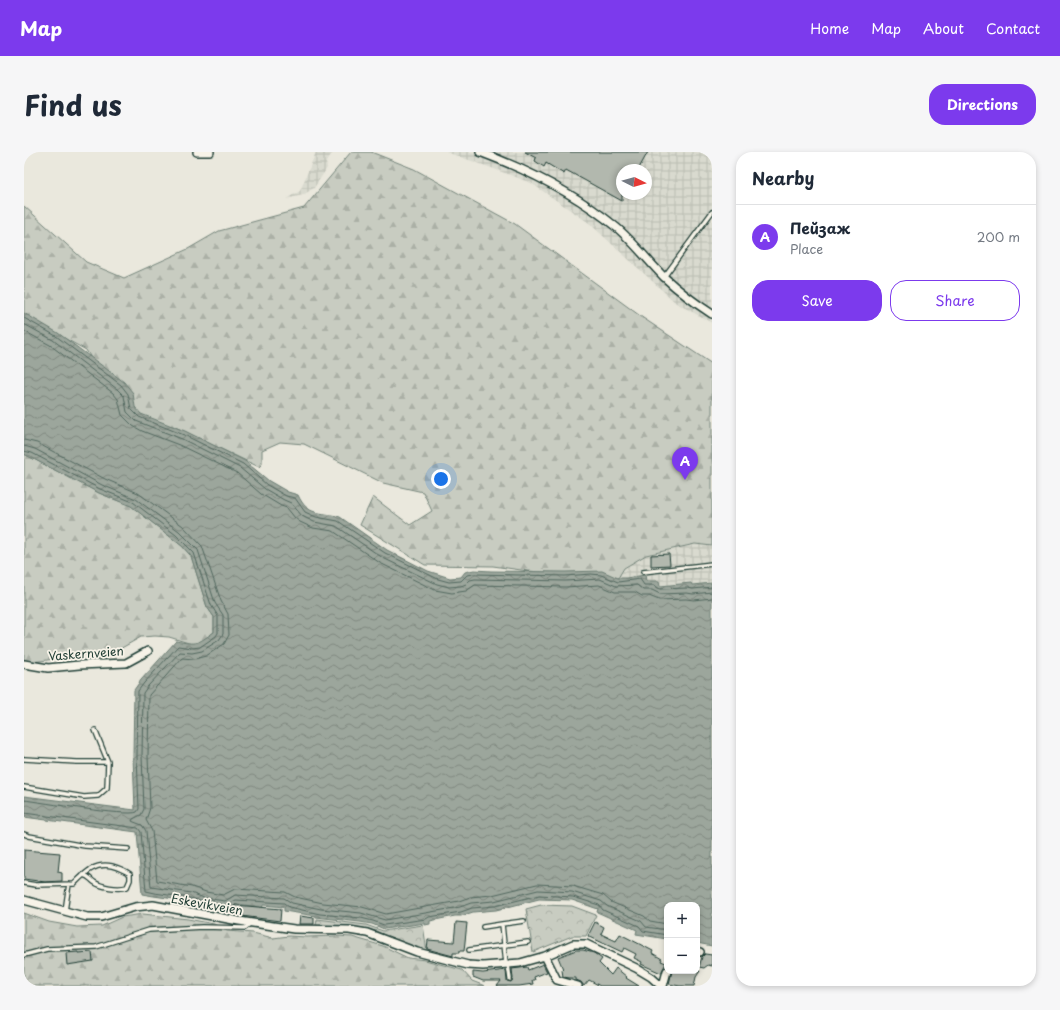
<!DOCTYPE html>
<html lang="en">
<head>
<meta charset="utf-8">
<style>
  :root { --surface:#fff; --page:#f6f6f7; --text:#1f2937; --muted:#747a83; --line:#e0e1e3; --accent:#7c3aed }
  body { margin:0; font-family:"Playpen Sans",sans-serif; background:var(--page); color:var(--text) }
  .controls { position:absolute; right:12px; bottom:12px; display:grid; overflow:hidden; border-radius:8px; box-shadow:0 2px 6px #0003 }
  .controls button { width:36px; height:36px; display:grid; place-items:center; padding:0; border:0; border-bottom:1px solid var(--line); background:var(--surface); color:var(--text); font:20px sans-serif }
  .compass { position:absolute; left:592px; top:12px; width:36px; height:36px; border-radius:50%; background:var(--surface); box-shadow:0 2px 6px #0003; rotate:96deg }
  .you { position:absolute; left:417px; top:327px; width:14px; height:14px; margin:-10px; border:3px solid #fff; border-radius:50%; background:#1a73e8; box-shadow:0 0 0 6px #1a73e833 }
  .badge { display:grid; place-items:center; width:26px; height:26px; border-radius:50%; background:var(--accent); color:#fff; font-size:13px; font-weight:700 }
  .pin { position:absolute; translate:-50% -33px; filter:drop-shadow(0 1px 2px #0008) }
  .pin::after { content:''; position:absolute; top:21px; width:14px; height:12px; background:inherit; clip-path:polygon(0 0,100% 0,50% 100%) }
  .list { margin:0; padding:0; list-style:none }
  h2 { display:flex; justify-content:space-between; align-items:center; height:52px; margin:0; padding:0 16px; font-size:17px }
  h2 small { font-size:13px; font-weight:400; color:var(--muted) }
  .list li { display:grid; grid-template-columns:26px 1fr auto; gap:12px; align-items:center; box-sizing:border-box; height:64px; padding:0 16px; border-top:1px solid var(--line) }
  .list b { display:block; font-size:15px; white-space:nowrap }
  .list p { margin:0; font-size:13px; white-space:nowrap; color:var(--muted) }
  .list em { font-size:13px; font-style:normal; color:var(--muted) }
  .actions { display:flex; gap:8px; padding:12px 16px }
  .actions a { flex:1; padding:9px 0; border:1px solid var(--accent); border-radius:16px; text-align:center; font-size:14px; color:var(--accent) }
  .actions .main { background:var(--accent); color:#fff }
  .map { position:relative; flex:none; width:688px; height:834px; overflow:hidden; border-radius:16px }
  header { display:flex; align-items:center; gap:24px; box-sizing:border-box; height:56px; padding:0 20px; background:var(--accent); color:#fff }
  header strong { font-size:19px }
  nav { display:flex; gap:22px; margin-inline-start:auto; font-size:14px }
  .intro { display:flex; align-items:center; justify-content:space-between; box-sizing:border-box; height:96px; padding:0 24px }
  h1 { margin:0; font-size:28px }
  .button { padding:10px 18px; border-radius:16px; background:var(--accent); color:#fff; font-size:14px; font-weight:700 }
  main { display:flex; gap:24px; padding:0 24px }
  aside { flex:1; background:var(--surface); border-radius:16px; box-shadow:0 2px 6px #0003 }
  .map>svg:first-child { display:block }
</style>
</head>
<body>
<header>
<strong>Map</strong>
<nav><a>Home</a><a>Map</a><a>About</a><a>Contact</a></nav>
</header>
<div class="intro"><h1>Find us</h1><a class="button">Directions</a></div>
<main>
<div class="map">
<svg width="688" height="834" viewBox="0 0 688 834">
  <defs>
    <pattern id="industrial-grid" width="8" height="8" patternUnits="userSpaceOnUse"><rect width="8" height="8" fill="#d9dacf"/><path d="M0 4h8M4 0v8" fill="none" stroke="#babcb2"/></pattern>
    <pattern id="forest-firs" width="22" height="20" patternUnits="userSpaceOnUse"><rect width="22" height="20" fill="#c8ccc1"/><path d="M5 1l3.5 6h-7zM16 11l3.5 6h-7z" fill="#abb0a6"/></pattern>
    <pattern id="park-crowns" width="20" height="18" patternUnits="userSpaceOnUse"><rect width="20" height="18" fill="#c8ccc1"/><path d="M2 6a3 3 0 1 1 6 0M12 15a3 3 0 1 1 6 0" fill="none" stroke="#abb0a6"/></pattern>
    <pattern id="water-waves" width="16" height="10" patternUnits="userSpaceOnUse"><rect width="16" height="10" fill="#9ca69c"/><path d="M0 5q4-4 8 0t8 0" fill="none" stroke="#7f8880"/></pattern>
  </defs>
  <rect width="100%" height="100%" fill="#eae8dd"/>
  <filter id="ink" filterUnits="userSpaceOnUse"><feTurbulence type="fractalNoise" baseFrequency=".025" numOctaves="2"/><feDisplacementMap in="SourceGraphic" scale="8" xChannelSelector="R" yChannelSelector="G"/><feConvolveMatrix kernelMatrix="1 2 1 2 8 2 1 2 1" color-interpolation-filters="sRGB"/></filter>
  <g filter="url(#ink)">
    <path fill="url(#industrial-grid)" fill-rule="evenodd" d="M292 0H309L302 10 303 16 290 36 279 43 262 47 276 39Z
      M422 0H688V171L652 151 565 71 507 31 465 15ZM598 18H622V42H598Z
      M671 392 688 394V431L668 433 667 432 635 434V429L622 430 620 423 602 426H594L600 416 622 403Z"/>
    <path fill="url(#forest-firs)" stroke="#74847a" d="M327 0H347L390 17 491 72 619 166 688 212V394L671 392 622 403 600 416 594 426 504 419 469 414 401 413 336 373 349 345 386 373 408 359 399 340 359 331 280 292 256 290 238 298V312L235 315 149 274 110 276 82 229 62 198 0 164V54L62 110 100 126 164 97 195 79 280 56Z
      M0 302 75 341 107 354 158 394 167 404 183 455 190 465V480L175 491 168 492 145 485 131 484 117 485 94 498 9 510 0 508Z
      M0 761 25 770 53 775 78 774 98 765 119 762 164 767 190 772 203 779 229 781 249 786 265 784 283 785 312 784 328 785 359 794 384 806 401 808 438 818 448 829 461 834H0Z"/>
    <path fill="url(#park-crowns)" stroke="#74847a" d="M517 753 548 754 572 763 562 784H548L509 800 502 757Z
      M293 767 342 773 359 779 399 773 403 800 378 792 352 779 339 776 323 774H292Z"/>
    <path fill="url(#water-waves)" stroke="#6a7c72" d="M0 161 34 181 100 230 109 241 111 255 117 262 161 279 221 309 245 329 264 340 274 343C284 365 296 359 316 365L363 398 404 419 426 426 437 425 441 420 450 418 467 419 541 420 578 419 594 426H602L621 423 622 429H635L636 434 667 431 668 433 688 431V794L673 791V753H643V787L612 782 613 778 573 760 574 757 548 748 515 747 472 758 449 760 437 764H431L406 769V772L401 773V771L360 777 348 772 336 770 292 765V764L260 759V755L239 753 238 759H237L236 755 212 752 210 756C194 760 180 753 164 750 149 746 133 745 118 742L113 680 0 665V644L111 658 109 604 110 538 117 528 152 489C173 493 173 492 190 480V465L183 455 167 404 158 394 107 354 75 341 0 302Z"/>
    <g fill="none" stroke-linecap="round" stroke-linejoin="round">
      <path stroke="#51675e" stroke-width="1" d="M0 166 32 184 97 233 104 242 107 257 115 265 160 283 219 312 243 333 262 344 271 346 281 360 292 365 314 369 361 401 414 427 425 430 437 429 443 423 450 422 541 424 567 422 577 423 594 430 616 427 620 433H630L636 437 664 436 669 437 688 435
        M0 172 29 188 93 237 100 244 103 260 112 269 158 287 216 316 241 337 260 348 267 351 278 364 290 370 312 374 359 406 413 432 425 435 437 434 442 432 446 428 451 427 541 429 576 427 592 434 613 433 619 438H628L636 442 663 441 669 442 688 440
        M0 179 26 193 89 241 94 247 98 263 109 274 118 279 155 293 213 321 237 342 257 354 263 356 271 366 276 370 289 376 309 379 356 411 411 438 428 441 442 439 451 433 541 435 575 433 591 440H611L618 444H625L635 448 662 447 670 448 688 446
        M0 288 13 291 81 327 114 341 159 374 178 394 197 449 204 462 205 483 200 492 182 504 170 507 158 506 125 543 124 604 126 656 122 668 128 679 133 729 168 735 182 740 199 743 211 737 261 740 271 745 299 751 338 755 362 762 435 749 446 745 468 743 513 732 549 734 579 743 587 750 620 764 626 769 643 772
        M0 294 11 297 78 333 112 347 155 379 174 398 191 451 199 463V482L195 488 178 499 168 501 156 500 124 534 119 541 118 604 120 657 117 663 109 667 108 669 110 670 118 673 122 679 127 735 167 741 180 746 201 749 211 743 260 746 268 751 297 757 337 761 361 768 436 755 447 751 470 749 514 738 548 740 577 749 583 754 617 769 622 775 643 778
        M0 299 8 301 76 337 109 350 152 383 170 401 187 453 194 464V481L192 484 176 495 168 496 154 494 120 531 114 539 113 604 115 657 113 660C103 665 17 650 0 648
        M0 661 114 676 117 680 122 739C136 743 151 743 166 746 178 749 193 756 206 753L208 750 212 748 260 751 265 755 296 762 337 766 349 769 360 773 402 767 405 765 437 760 448 756 471 754 515 743 549 745 575 753 579 758 615 774 619 779 643 783"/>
    </g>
    <path fill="#b2b8ae" stroke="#1f3d34" d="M501 0H624L614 18H598V49L542 18 540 22 522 11 520 15 511 9 512 6Z
      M645 402 646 413 627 414V403Z
      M0 698 36 701 34 720 38 721V729L21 730 0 727Z
      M211 753 257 757 256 769 210 763Z
      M276 764 290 766V772H275Z
      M432 770 443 771 440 799H435V801H429V804L403 797 404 788 430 790Z
      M571 770 580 775 577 782 592 789 596 782 629 799 628 801 638 807 637 809 642 811 637 821 617 812 618 810 610 806 612 802 600 796 598 800 564 784Z
      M552 798H559L570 801 578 807 575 811 587 823 592 816 603 825 602 826 615 834H576L565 828 560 834 557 830 552 828V826H546L539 825 538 818 539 817 534 805Z
      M54 800V801L68 800 69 809 43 813 42 801Z
      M681 802 688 803V814L684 813 680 816 675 815 678 805Z
      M519 812 523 820 510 825 511 828H508L509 832 495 834H473L477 829H459L449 825V820L459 821 482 818 483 829 487 830 489 827 488 817 503 815 504 818Z
      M648 819H676L672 825 670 834H656L645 832Z"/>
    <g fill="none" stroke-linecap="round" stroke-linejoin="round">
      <defs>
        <path id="service" d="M640 125 688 60
          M619 420 688 412
          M0 607 53 610H84
          M0 635 60 645 74 644 83 636 84 610 71 578
          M0 682 5 684 61 694 104 697
          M0 731 12 733 50 732C61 721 71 710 88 714 95 716 100 718 106 722V728L103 735C94 738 77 735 70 730 66 727 65 724 59 723
          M41 759 45 732
          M459 775 478 772
          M445 798 504 790
          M0 803 23 797 72 795 125 778 178 775 221 776 227 771
          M482 812 478 772 500 769
          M484 812 486 827"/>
        <path id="minor" d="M173 0H186
          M456 0C504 18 552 42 592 75 610 90 624 109 640 125 655 139 671 151 688 162
          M0 512 24 516 55 513 102 511 124 499
          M0 748 63 765H77L111 755 129 753 215 769 270 777 325 778 343 781 393 800 444 813 459 814 496 811 521 804 549 792H562L612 816 627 825 637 834
          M673 799 676 800
          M521 804 533 828 554 834
          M639 834 643 819"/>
      </defs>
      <use href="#service" stroke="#1f3d34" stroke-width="6"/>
      <use href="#minor" stroke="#1f3d34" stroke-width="10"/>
      <use href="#service" stroke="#f7f3e8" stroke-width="3.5"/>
      <use href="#minor" stroke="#f7f3e8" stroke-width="7"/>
    </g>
  </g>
  <g text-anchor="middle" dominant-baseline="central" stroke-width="3.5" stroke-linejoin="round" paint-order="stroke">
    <g font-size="12" fill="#1f3d34" stroke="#f7f3e8">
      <text transform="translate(62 501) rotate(-4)">Vaskernveien</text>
      <text transform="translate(183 752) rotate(10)">Eskevikveien</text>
    </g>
  </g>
</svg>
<div class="controls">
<button>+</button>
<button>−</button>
</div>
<svg class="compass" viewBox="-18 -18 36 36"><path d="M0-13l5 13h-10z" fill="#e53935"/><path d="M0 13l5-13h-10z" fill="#747a83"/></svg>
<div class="you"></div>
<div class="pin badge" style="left:661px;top:328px">A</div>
</div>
<aside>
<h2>Nearby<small></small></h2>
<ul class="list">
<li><span class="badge">A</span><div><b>Пейзаж</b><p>Place</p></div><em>200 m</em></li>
</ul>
<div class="actions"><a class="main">Save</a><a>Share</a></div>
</aside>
</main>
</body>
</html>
